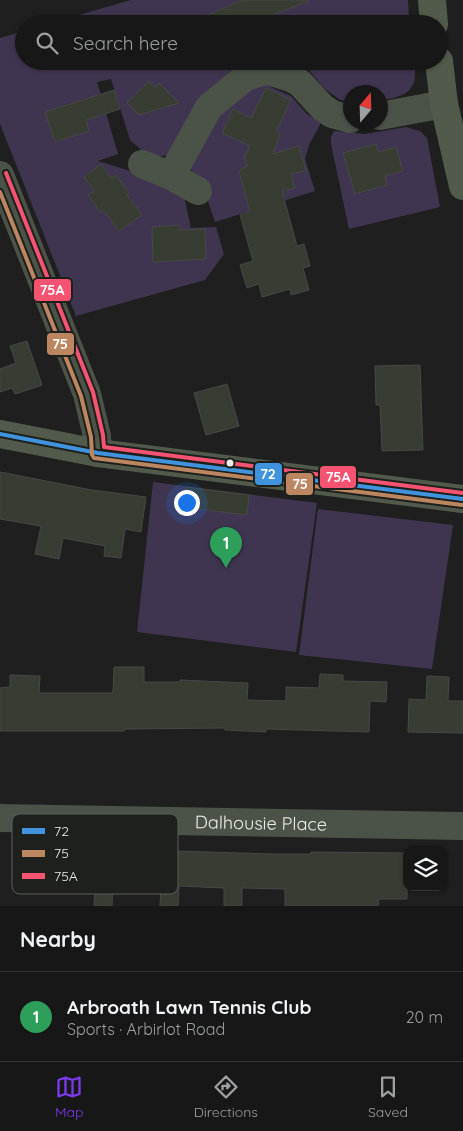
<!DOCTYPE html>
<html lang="en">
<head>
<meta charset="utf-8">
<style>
  :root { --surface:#161716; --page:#232423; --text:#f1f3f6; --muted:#9e9fa1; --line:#353635; --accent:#7c3aed }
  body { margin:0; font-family:Quicksand,sans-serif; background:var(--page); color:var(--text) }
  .controls { position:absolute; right:15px; bottom:15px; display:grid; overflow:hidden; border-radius:10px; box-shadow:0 1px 4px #0004 }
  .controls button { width:45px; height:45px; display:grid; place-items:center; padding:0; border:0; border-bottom:1px solid var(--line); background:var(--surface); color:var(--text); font:25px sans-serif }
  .compass { position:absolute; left:343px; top:85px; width:45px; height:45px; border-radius:50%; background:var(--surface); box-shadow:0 1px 4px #0004; rotate:19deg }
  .you { position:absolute; left:186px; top:502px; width:18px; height:18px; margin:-12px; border:4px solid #fff; border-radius:50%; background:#1a73e8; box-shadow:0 0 0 8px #1a73e833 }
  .badge { display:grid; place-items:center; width:32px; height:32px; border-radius:50%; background:var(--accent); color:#fff; font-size:16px; font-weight:700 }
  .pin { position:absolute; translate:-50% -41px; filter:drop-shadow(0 1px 2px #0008) }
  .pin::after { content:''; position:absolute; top:26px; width:18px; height:15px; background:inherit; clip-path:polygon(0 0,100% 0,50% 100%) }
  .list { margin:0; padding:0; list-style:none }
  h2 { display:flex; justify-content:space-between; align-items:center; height:65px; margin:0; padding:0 20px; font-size:21px }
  h2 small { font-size:16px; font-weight:400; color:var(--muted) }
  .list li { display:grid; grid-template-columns:32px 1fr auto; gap:15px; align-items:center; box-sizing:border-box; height:90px; padding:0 20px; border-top:1px solid var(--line) }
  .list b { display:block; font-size:19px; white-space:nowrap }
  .list p { margin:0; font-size:16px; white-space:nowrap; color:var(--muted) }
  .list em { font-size:16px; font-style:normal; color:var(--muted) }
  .icon { flex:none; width:28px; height:28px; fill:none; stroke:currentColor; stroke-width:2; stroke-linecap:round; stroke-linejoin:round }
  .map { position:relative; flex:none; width:463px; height:906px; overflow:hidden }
  .search { position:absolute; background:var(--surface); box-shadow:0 1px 4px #0004; left:15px; right:15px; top:15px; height:55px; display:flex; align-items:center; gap:12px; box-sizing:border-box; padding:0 18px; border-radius:28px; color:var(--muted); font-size:19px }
  .sheet { height:155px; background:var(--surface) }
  nav { display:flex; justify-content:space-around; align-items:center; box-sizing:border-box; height:70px; border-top:1px solid var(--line); background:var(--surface); font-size:14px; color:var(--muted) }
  nav a { display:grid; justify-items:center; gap:2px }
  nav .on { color:var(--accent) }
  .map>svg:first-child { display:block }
</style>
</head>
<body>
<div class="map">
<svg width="463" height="906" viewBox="0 0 463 906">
  <rect width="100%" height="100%" fill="#1e1f1e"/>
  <path fill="#403550" d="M131 0H408L409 24H48Z
    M24 31V61H278L201 96 173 150 167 155 157 157 147 155 130 140 111 79 97 82 118 154 98 161 140 174 184 196 191 228 216 227 224 254 205 280 76 316 0 124V38Z
    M290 61H414C419 90 407 97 381 100L380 92H350V103L339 99 325 89 308 69Z
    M273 80 271 87 291 96 307 114 321 123 309 145 305 159 315 191 215 222 205 193 191 172 190 165 223 102Z
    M406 127 420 131 427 138 440 207 349 229 331 144V137L334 131 365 134Z
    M153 482 317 503 296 652 137 632Z
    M318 509 453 525 432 669 299 655Z"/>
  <path fill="#383d33" stroke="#474847" d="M243 0H309V1L275 14 279 24H186Z
    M149 81 155 87 159 83 179 103 139 115 127 103Z
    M266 88 291 100 276 132 280 134 273 154 299 146 306 171 291 174 295 188 282 191 297 246 304 244 310 266 303 268 309 290 291 295 290 289 262 297 259 284 247 288 240 265 253 261 240 215 250 212 239 171 248 165 244 158 250 146 222 133 233 109 251 118Z
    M114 90 120 109 86 120 89 131 55 142 45 112Z
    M376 144 378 152 396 147 403 171 385 176 387 185 355 194 343 153Z
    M101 164 111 178 116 175 129 193 127 195 142 215 119 231 104 211 101 213 88 195 94 191 84 177Z
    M179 225V230L205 229 206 259 153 262 152 227Z
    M27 341 42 385 15 394 12 388 0 392V369L16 363 10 346Z
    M420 365 423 450 382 451 380 405H376L375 366Z
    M227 384 239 426 206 435 194 393Z
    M0 472 92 490 146 497 141 532 125 529 121 558 104 556 105 546 63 538 59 559 35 554 41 526 0 519Z
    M186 487 249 495 247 515 183 507Z
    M114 667H144V682H180V680L248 683 247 700 286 701V687L319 688 320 674 343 675V681L387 682 386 702 370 701 369 732 266 729V732L225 730V728L124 729V731H0V688L10 687V675L40 676 39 693H113Z
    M427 676 449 677 448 701H463V733L408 732 409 699 426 700Z
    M76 848 273 854H311V852L407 853V899H379L378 906H285V889L242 888V906H224V888L179 886 178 906H160L161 886 113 884 112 906H94L95 884 75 883Z"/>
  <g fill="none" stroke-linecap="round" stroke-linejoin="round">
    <g stroke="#4b5248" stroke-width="28">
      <path d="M380 116 444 104"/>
      <path d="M142 164 171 176 198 191"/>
      <path d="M0 175 87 394 97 436 98 453"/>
      <path d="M171 176 209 107 246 77 258 73 269 71 293 79 300 83 323 108 332 114 350 119"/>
      <path id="s1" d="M0 818 463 826"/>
    </g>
    <path stroke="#525b4b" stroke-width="28" d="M432 0 434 24
      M439 61 444 104 463 186
      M0 434 98 453 463 499"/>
    <defs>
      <path id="bus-1" d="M0 434 98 453 463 499"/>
      <path id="bus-2" d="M0 192 81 396 91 437 92 455 94 458 462 505"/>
      <path id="bus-3" d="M6 173 93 392 103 435 104 447 463 493"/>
    </defs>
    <use href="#bus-1" stroke="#1e201d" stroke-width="8"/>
    <use href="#bus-2" stroke="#1e201d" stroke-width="8"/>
    <use href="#bus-3" stroke="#1e201d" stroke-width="8"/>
    <use href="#bus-1" stroke="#4094de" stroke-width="4"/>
    <use href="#bus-2" stroke="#bb8660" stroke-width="4"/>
    <use href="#bus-3" stroke="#f65372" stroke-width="4"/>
  </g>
  <circle fill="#ecedeb" stroke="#1e201d" stroke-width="2" cx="230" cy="463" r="4.5"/>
  <g text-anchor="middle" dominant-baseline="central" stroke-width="4.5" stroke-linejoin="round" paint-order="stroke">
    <g font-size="18" fill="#ecedeb" stroke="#1e201d">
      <text stroke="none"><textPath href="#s1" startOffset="261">Dalhousie Place</textPath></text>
    </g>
  </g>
  <rect x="12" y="814" width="166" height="80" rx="8" fill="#1e201d" stroke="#5c5e5b" stroke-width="1"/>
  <rect x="22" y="828" width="23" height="6" fill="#4094de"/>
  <rect x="22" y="850" width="23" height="7" fill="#bb8660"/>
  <rect x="22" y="873" width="23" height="6" fill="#f65372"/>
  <g font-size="14" fill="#ecedeb">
    <text x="54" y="836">72</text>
    <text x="54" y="858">75</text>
    <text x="54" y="881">75A</text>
  </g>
  <g stroke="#1e201d" stroke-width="2">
    <rect x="33" y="278" width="39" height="24" rx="5" fill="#f65372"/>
    <rect x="46" y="332" width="29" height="24" rx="5" fill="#bb8660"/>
    <rect x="254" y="462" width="29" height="24" rx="5" fill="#4094de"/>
    <rect x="319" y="465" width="38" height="24" rx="5" fill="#f65372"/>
    <rect x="285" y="472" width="29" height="24" rx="5" fill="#bb8660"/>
  </g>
  <g font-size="14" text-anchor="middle" font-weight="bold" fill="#fff">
    <text x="52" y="295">75A</text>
    <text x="60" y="349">75</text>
    <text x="268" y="479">72</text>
    <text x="338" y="482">75A</text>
    <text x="300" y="489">75</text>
  </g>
</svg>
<div class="controls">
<button><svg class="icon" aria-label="layers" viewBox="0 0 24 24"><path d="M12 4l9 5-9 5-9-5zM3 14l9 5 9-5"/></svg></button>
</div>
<svg class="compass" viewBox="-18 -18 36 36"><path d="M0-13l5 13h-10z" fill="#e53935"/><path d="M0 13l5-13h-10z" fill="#9e9fa1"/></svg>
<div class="you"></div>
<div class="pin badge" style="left:226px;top:568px;background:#2e9e5b">1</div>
<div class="search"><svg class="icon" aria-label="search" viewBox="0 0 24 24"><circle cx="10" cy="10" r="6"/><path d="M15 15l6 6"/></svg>Search here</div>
</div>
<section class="sheet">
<h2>Nearby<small></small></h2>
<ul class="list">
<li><span class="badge" style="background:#2e9e5b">1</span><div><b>Arbroath Lawn Tennis Club</b><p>Sports · Arbirlot Road</p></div><em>20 m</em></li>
</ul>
</section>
<nav>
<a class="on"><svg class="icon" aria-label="map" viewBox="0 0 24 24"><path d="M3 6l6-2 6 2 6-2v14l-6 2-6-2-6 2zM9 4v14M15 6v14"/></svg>Map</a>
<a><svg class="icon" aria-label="directions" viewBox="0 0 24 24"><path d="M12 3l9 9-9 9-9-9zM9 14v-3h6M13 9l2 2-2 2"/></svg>Directions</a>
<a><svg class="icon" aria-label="saved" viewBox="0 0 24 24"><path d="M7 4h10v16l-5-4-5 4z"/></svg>Saved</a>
</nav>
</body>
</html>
